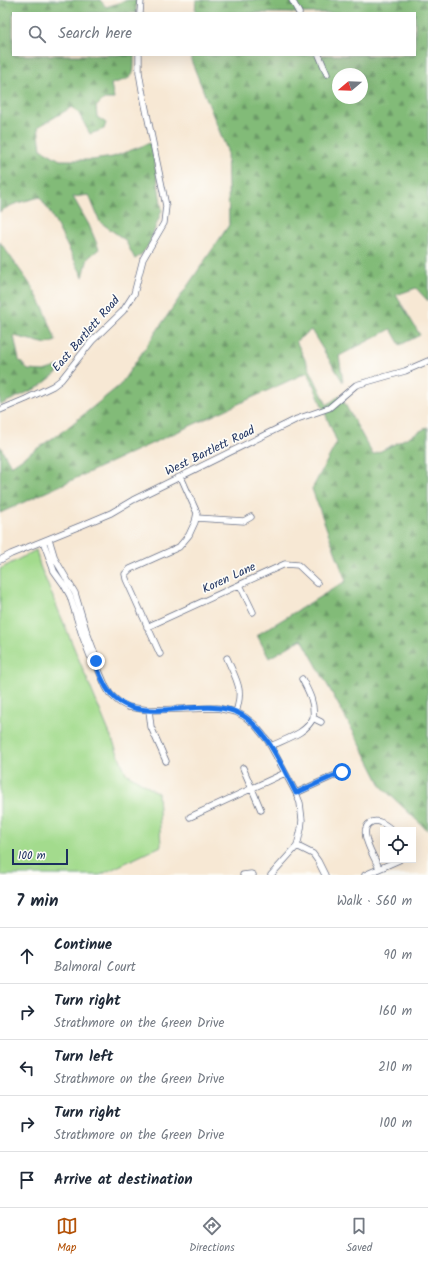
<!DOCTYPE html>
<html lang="en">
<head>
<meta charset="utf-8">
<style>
  :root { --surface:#fff; --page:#f6f6f7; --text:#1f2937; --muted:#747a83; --line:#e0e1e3; --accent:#b45309 }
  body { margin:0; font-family:Kalam,sans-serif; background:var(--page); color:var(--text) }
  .controls { position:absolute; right:12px; bottom:12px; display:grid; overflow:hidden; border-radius:0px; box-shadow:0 4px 16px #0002 }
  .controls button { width:36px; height:36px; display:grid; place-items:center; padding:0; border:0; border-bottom:1px solid var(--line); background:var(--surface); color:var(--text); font:20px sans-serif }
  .compass { position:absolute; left:332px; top:68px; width:36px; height:36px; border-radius:50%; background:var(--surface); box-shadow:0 4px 16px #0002; rotate:251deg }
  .scale { position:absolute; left:12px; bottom:10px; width:56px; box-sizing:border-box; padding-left:4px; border:2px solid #1b2f5e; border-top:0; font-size:11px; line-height:14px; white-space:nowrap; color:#1b2f5e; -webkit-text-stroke:3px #fdfcf7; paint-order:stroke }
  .stop { position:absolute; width:12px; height:12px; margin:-9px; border:3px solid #1a73e8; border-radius:50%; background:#fff }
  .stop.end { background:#1a73e8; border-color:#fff; box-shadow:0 1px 4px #0008 }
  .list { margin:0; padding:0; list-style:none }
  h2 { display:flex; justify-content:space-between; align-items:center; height:52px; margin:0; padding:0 16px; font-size:17px }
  h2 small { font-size:13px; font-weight:400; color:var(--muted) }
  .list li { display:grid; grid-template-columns:26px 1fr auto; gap:12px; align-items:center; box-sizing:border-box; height:56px; padding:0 16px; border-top:1px solid var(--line) }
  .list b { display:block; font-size:15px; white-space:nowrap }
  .list p { margin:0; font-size:13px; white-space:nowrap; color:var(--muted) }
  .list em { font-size:13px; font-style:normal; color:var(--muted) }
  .icon { flex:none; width:22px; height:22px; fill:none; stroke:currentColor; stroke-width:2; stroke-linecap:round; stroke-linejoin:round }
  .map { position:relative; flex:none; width:428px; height:875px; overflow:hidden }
  .search { position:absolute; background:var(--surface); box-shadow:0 4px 16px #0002; left:12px; right:12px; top:12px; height:44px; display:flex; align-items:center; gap:10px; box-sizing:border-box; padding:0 14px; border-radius:0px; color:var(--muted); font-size:15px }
  .sheet { height:332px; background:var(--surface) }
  nav { display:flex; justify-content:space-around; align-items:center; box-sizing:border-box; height:56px; border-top:1px solid var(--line); background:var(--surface); font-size:11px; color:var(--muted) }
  nav a { display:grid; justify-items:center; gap:2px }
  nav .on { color:var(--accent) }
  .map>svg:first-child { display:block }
</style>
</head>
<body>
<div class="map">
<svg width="428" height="875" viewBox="0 0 428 875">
  <defs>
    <pattern id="forest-firs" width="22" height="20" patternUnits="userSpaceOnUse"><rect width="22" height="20" fill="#82bb78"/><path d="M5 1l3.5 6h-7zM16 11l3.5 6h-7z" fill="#6a9866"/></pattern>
  </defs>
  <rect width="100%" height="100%" fill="#fdfcf7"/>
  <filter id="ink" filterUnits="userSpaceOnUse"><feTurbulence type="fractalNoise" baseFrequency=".025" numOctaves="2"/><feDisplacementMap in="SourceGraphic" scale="8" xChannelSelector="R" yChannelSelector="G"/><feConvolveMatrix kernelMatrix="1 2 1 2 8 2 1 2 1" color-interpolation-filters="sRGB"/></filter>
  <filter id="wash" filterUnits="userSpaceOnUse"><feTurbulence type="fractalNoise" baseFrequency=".012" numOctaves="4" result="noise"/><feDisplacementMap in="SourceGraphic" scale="16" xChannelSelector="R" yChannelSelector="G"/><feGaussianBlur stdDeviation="0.9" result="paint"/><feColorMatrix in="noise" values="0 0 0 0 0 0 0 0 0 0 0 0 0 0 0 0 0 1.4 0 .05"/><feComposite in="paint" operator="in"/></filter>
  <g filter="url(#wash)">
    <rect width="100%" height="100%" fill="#f7e8d4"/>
    <path fill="#a3db8d" stroke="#5f8576" d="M36 550 40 566 126 773 158 793 161 846 100 875H0V569Z"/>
    <path fill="url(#forest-firs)" stroke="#4e756b" fill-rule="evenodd" d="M0 0H100L106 7 128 0H136V13H13V55H134C134 80 134 77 111 84L114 99H104L96 107 97 117 106 123 104 129 90 134 78 112 72 107 38 127 41 149 60 160H92L113 157 150 143 154 158 162 210 149 244 142 254 135 259 125 240 100 222 89 195 73 197 89 225 99 249 88 258 83 277 50 212 40 197C26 201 11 203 0 212Z
      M196 0H428V301L416 288 396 295 420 335 400 345 391 329 339 356 343 382 311 330 296 341 327 405 340 395 373 455 428 427V831L382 787 359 742 302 639 269 658 257 635 346 581 312 489 337 442 308 372 0 513V446L11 466 66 429 120 385 229 225 227 150 191 60 192 55H415V13H195ZM338 74H362V98H338Z
      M0 242 32 287 45 311 56 341 47 344 14 336 19 360 28 370 44 371 59 366 62 369 39 387 0 405Z"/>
  </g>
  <g filter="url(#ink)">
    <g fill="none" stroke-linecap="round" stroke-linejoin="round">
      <defs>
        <path id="minor" d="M292 0 299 13
          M140 13 141 0
          M319 55 327 74
          M0 410 26 399 53 386 61 380 92 341 123 311 134 294 143 259 164 223 166 206 142 90 139 72V55
          M196 518 244 521 251 517
          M49 539 55 559 75 593 86 630 95 654 96 664
          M43 541 54 571 64 585 70 596 82 635 90 656 97 666 106 687 110 694 119 702 128 707 149 710 217 708 236 712 245 717 254 724 268 741 296 793 300 803 302 820 301 829 297 846 271 875
          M0 560 11 554 85 524 111 513 133 500 297 419 329 408 356 385 405 371 428 361
          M240 585 253 612
          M147 627 285 564 298 565 317 583
          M160 654 126 579 125 574 130 569 179 547 189 535 195 522 197 513 181 477
          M227 658C236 680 244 688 236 712
          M302 679C309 692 315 703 313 718L321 722
          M149 710 151 727 166 761
          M271 746C285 739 306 734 313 718
          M243 768 261 810
          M296 793 342 772
          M190 817 285 773
          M297 846 313 854 318 861 325 875
          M379 868C375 858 357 831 370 823 378 818 386 825 392 830
          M243 875 251 874 253 875
          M365 875 399 860"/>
      </defs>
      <use href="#minor" stroke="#687087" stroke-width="7"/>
      <use href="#minor" stroke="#fff" stroke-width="5.5"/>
    </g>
  </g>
  <g fill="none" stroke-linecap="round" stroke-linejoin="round" filter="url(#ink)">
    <path stroke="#1a73e8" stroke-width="5" d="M96 661C97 668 100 675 103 681 126 734 194 695 236 712 264 723 283 768 296 793L342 772"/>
  </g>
  <g text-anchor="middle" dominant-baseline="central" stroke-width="3.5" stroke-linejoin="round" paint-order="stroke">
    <g font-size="12" fill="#1b2f5e" stroke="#fdfcf7">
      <text transform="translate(86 334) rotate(-49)">East Bartlett Road</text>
      <text transform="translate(210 451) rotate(-26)">West Bartlett Road</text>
      <text transform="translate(229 578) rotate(-25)">Koren Lane</text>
    </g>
  </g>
</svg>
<div class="controls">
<button><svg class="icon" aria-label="locate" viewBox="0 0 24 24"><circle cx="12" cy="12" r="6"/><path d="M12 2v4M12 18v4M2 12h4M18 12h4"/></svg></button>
</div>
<svg class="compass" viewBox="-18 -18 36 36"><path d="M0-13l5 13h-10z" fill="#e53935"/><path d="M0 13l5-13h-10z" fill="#747a83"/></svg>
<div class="scale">100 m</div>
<div class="stop" style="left:342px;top:772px"></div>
<div class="stop end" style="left:96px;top:661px"></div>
<div class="search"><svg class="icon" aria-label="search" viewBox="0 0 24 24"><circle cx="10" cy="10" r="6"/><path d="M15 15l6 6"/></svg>Search here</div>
</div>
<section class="sheet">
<h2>7 min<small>Walk · 560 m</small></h2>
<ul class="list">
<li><svg class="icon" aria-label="ahead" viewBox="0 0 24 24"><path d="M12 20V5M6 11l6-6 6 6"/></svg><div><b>Continue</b><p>Balmoral Court</p></div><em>90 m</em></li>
<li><svg class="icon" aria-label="right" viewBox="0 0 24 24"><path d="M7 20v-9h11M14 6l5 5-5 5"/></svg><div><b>Turn right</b><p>Strathmore on the Green Drive</p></div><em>160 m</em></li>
<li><svg class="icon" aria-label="left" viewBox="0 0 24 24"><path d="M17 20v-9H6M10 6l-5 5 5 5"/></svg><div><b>Turn left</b><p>Strathmore on the Green Drive</p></div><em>210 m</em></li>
<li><svg class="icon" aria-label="right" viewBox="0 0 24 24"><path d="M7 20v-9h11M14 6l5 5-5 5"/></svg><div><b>Turn right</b><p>Strathmore on the Green Drive</p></div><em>100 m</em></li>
<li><svg class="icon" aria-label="arrive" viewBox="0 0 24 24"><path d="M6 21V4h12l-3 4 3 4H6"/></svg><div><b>Arrive at destination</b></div></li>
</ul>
</section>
<nav>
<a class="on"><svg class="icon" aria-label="map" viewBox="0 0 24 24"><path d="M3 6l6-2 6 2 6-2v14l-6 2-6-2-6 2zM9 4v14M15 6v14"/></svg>Map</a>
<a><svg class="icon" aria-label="directions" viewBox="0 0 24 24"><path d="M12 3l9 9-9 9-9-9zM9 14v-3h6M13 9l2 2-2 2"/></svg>Directions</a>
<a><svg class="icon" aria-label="saved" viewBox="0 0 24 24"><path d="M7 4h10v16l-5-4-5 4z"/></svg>Saved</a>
</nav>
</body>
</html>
